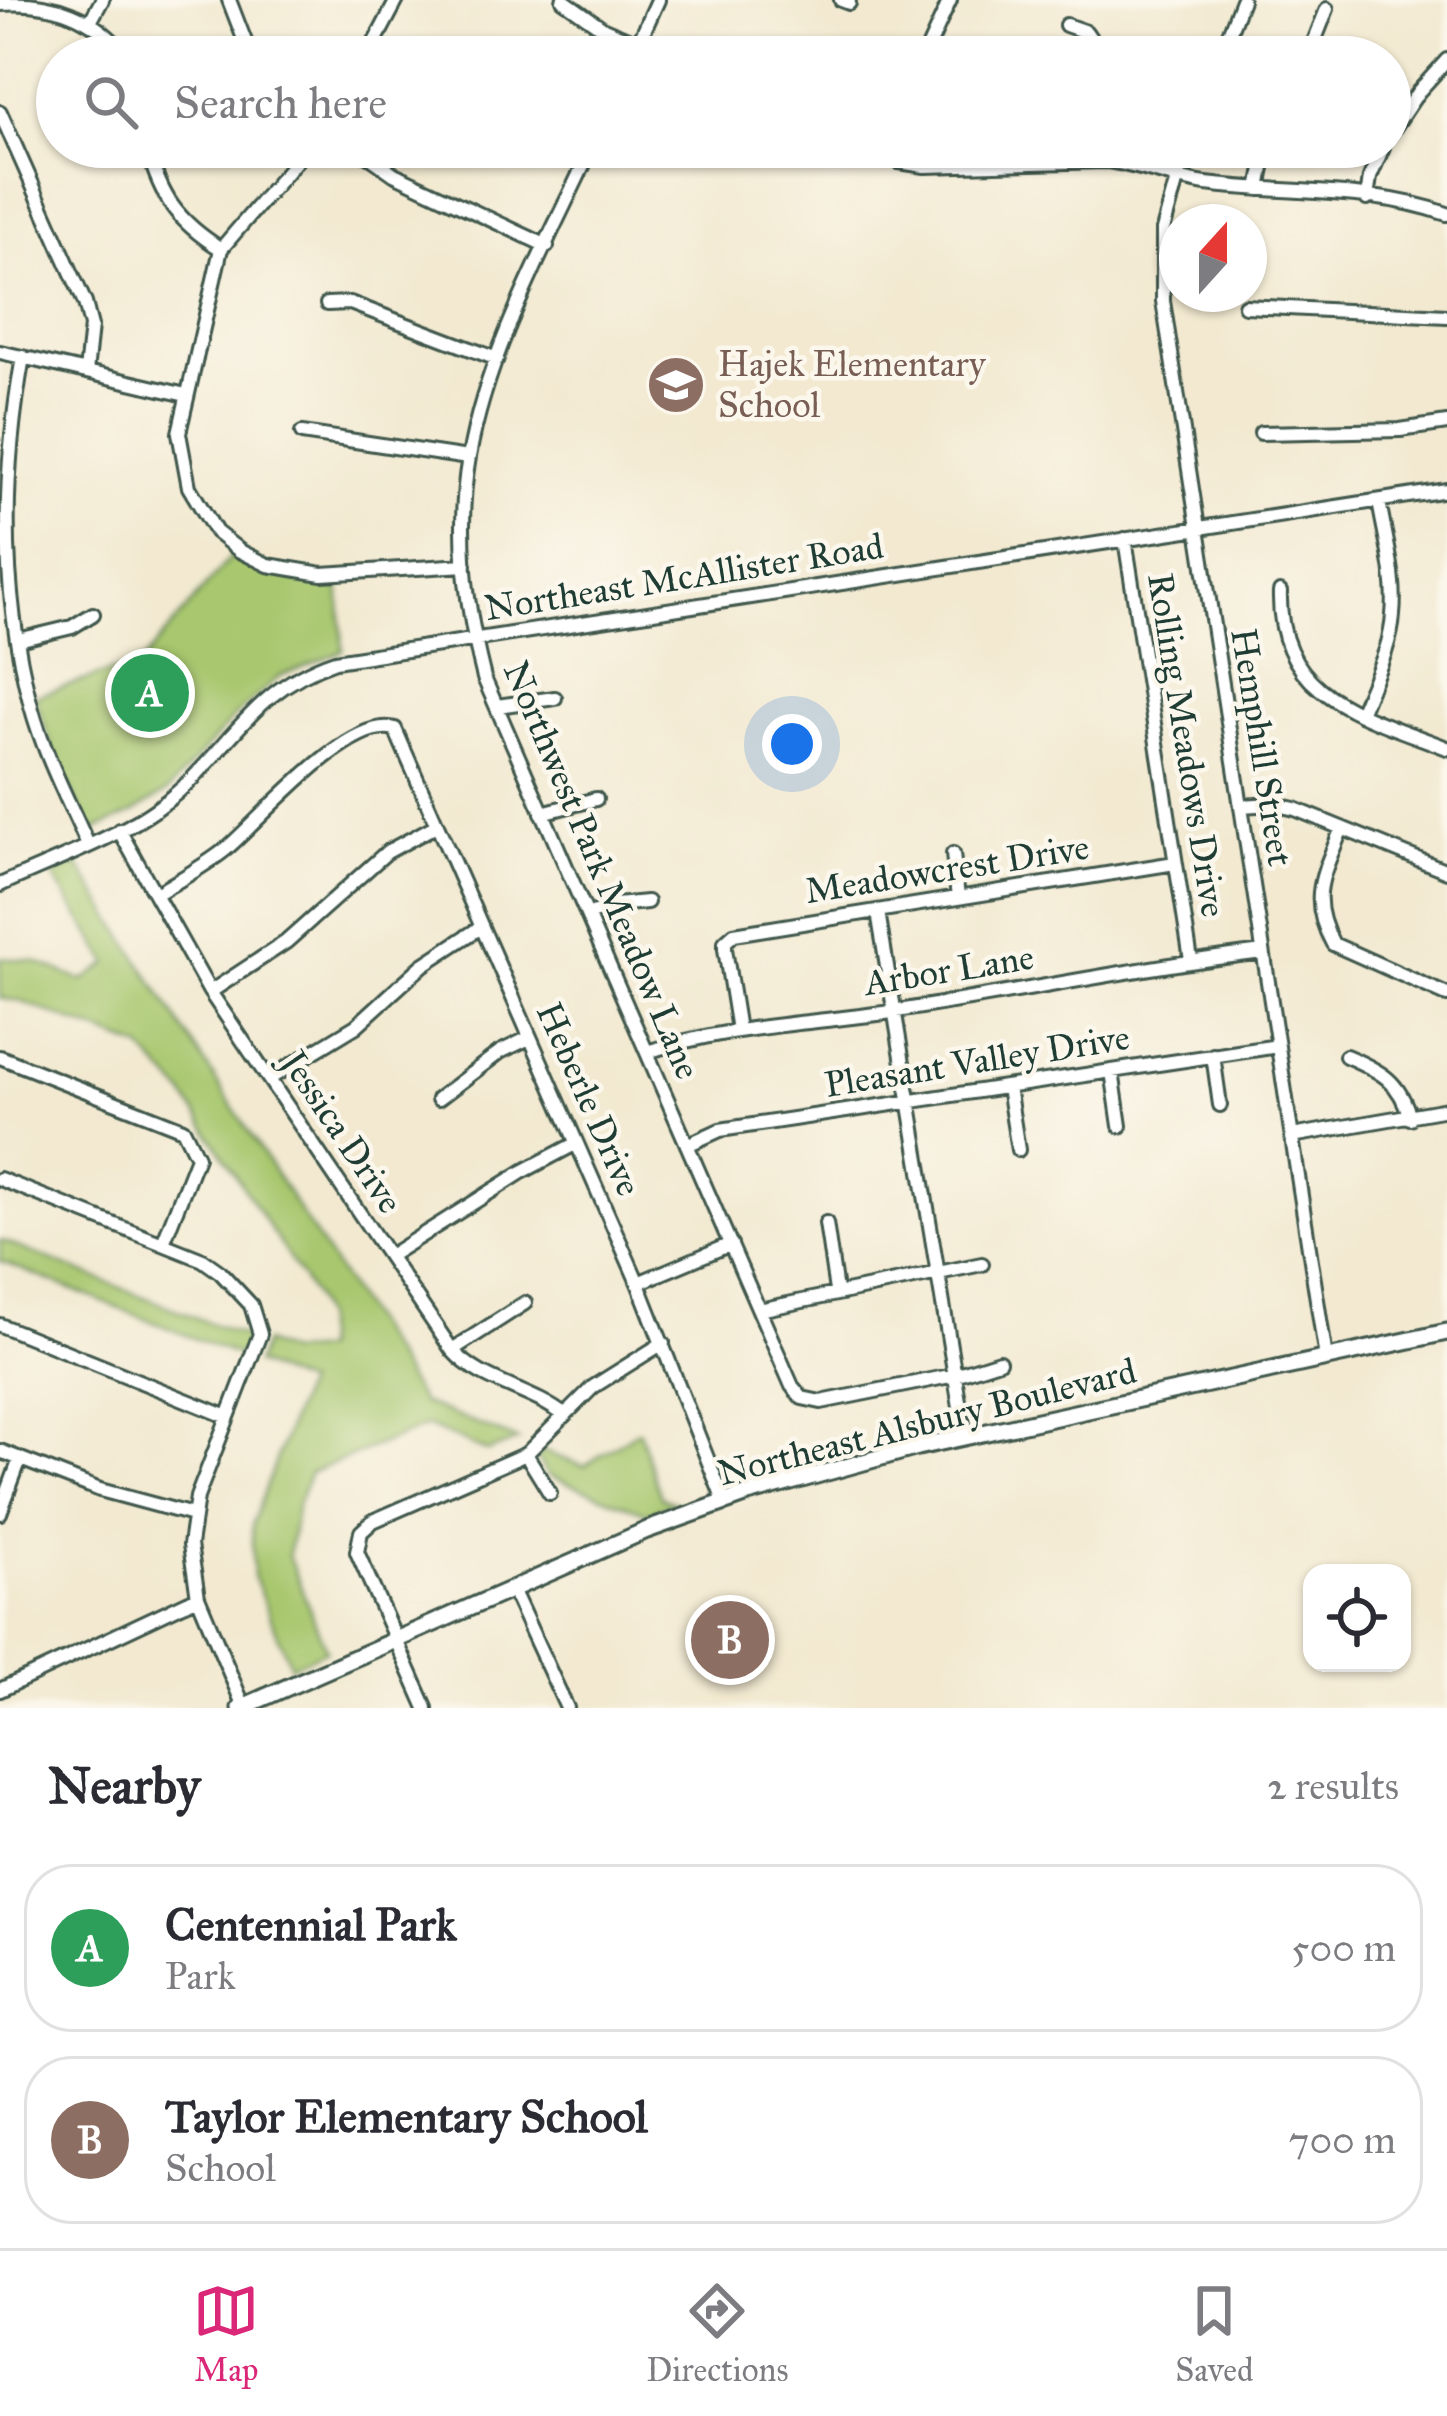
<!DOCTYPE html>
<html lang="en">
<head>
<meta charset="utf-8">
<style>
  :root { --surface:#fff; --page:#f2f2f3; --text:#2b2b33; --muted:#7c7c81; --line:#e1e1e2; --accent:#db2777 }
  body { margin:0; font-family:"IM FELL Great Primer",serif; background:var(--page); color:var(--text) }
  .controls { position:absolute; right:36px; bottom:36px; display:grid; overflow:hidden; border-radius:24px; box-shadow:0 3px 9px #0004 }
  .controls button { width:108px; height:108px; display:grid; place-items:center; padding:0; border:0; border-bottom:3px solid var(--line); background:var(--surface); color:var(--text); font:60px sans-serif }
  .compass { position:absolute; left:1159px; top:204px; width:108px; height:108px; border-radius:50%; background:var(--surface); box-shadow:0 3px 9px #0004; rotate:21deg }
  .you { position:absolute; left:792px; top:744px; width:42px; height:42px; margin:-30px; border:9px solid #fff; border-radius:50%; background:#1a73e8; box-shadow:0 0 0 18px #1a73e833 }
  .badge { display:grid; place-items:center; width:78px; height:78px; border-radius:50%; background:var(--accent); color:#fff; font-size:39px; font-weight:700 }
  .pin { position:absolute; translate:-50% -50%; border:6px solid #fff; box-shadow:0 3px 12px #0006 }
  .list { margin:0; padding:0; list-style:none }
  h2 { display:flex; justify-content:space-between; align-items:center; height:156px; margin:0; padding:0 48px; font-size:51px }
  h2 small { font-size:39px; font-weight:400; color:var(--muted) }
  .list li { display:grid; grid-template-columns:78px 1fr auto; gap:36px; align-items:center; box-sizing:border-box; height:168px; margin:0 24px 24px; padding:0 24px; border:3px solid var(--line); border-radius:48px }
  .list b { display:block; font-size:45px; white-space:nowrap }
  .list p { margin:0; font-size:39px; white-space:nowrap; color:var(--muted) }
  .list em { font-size:39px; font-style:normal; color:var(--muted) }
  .icon { flex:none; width:66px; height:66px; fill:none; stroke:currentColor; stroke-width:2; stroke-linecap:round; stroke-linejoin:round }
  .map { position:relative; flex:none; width:1447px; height:1708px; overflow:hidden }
  .search { position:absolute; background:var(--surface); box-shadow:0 3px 9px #0004; left:36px; right:36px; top:36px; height:132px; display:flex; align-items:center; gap:30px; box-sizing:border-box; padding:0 42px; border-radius:66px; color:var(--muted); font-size:45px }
  .sheet { height:540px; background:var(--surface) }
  nav { display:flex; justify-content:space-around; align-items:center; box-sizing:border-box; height:168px; border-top:3px solid var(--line); background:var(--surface); font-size:33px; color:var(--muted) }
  nav a { display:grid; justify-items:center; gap:6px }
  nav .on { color:var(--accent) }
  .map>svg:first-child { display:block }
</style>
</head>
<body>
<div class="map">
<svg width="1447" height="1708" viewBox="0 0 1447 1708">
  <rect width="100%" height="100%" fill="#fbf7ec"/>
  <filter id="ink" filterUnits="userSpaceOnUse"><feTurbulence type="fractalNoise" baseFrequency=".00833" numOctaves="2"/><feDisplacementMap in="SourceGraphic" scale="24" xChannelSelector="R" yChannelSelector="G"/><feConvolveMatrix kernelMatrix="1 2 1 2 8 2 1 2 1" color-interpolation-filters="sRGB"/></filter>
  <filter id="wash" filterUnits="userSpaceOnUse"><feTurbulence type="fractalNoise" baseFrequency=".004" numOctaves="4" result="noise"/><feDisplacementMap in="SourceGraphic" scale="48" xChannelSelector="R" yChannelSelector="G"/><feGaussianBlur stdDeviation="2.7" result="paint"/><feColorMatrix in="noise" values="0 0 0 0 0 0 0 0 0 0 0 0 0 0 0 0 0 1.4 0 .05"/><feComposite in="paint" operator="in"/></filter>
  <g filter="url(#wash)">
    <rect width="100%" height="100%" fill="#f2e9d0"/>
    <path fill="#a8c76e" stroke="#648251" stroke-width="3" d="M234 553C269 571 300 580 339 580L343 651 280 676 235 716 168 791 133 813 92 831 58 766 35 696 142 662Z
      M77 863 422 1403 518 1440 488 1452 426 1426 310 1473 297 1505 288 1555 326 1650 291 1666 253 1576 252 1525 304 1384 255 1364 264 1343 288 1353 322 1350V1317L313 1296 184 1094 141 1048 23 1002 0 998V958L35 961 83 981 109 963 52 874Z
      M0 1240 253 1340 246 1359 0 1261Z
      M639 1430 660 1497 675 1502 647 1513 547 1475 535 1454 538 1450 584 1466Z"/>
  </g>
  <g filter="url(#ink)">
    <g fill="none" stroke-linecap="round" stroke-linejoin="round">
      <defs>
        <path id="minor" d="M229 0 251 57
          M563 0 604 29 670 57
          M841 0 849 3
          M0 4C52 0 96 17 127 57
          M91 20 102 0
          M1066 25 1086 32 1103 57
          M367 57 397 0
          M632 57 658 0
          M924 57 950 0
          M1220 57 1242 0
          M1308 57 1327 9
          M0 112 85 303 91 326 86 372
          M1390 134 1418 92 1447 60
          M147 147C161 198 177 221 221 249
          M308 147 221 249 179 433 189 487 216 532 240 551 268 565 322 574 465 565
          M356 147 394 174 547 246
          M592 147C547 244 487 351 469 457 456 529 466 608 484 678L792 1386 802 1398 821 1402 955 1375 999 1361
          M865 147 899 162 925 166 1106 161C1140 165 1172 179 1206 184 1285 194 1371 187 1447 214
          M1186 147 1163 230V301L1326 1358
          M1259 189 1267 147
          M1367 199 1370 177 1383 147
          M327 304 350 303 497 359
          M1245 306 1447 316
          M0 352 186 395
          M23 357C2 474 0 590 31 706 44 754 67 798 87 843
          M302 433 468 458
          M1261 433 1400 430 1447 423
          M1125 539 1191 960
          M1280 592C1277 699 1366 716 1447 748
          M18 640 72 627 93 614
          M497 706 555 698
          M1360 714C1372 682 1391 649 1393 615 1397 577 1385 538 1379 501
          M1241 806 1273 804 1295 809 1447 871
          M542 813 596 799
          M1342 828C1324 873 1307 897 1333 944L1447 995
          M119 830 210 992 452 1350C482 1384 530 1388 565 1416
          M953 854 958 898
          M0 885C47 863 119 837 159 807 228 757 246 691 335 661L1447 490
          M156 894C179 880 205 866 226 849 260 821 348 715 395 729L638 1283 724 1501
          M878 912 965 1437
          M587 915 616 905 647 902
          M210 992 286 942 387 852 437 825
          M738 1030 725 949V942L734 934 1175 863
          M647 1052C726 1026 809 1024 891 1012 1015 993 1138 967 1263 952
          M1213 1055 1220 1105
          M1346 1056C1381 1071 1400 1081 1410 1118
          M0 1057 183 1129 197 1157 163 1243
          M1112 1071 1120 1126
          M270 1078 356 1026 423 965 481 927
          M1008 1087 1018 1150
          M438 1099 500 1052 529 1038
          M1292 1136 1447 1109
          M687 1145 720 1130 1278 1046
          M0 1179 203 1260 220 1272 251 1305 260 1334 197 1497 190 1545 198 1597 244 1707
          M826 1223 836 1291
          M389 1256 522 1172 575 1144
          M638 1283 731 1244
          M759 1310 982 1264
          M0 1325 228 1417
          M452 1350 525 1303
          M0 1451 100 1490 193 1515
          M526 1454 550 1493
          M0 1513 20 1459
          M512 1589 567 1708
          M0 1690 198 1597
          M426 1708 357 1552 361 1532 373 1521 526 1454 593 1387 663 1343"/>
        <path id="major" d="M240 1708 647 1530 748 1494 918 1447 1447 1332"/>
      </defs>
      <use href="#minor" stroke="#3f574b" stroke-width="18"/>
      <use href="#major" stroke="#3f574b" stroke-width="21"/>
      <use href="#minor" stroke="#fff" stroke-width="12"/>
      <use href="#major" stroke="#fff" stroke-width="15"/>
    </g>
  </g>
  <defs>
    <symbol id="school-disc" viewBox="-11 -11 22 22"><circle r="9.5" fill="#8d6e63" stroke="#fbf7ec"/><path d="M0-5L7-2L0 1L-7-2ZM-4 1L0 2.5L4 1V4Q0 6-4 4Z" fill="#fff"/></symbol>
  </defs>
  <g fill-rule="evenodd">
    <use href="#school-disc" x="643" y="352" width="66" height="66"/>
  </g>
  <g text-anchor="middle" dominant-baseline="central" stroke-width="9" stroke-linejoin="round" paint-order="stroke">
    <g font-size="36" fill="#785e54" stroke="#fbf7ec" text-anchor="start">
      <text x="718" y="364">Hajek Elementary<tspan x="718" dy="41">School</tspan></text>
    </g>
    <g font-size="36" fill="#1f3d34" stroke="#fbf7ec">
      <text transform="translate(684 577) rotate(-9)">Northeast McAllister Road</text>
      <text transform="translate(1187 745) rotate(81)">Rolling Meadows Drive</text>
      <text transform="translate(1262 747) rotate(81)">Hemphill Street</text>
      <text transform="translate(947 869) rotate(-9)">Meadowcrest Drive</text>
      <text transform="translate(602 870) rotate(67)">Northwest Park Meadow Lane</text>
      <text transform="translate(949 970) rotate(-9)">Arbor Lane</text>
      <text transform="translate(977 1061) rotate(-9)">Pleasant Valley Drive</text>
      <text transform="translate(589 1099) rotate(66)">Heberle Drive</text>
      <text transform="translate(342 1132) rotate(56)">Jessica Drive</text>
      <text transform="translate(927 1422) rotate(-14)">Northeast Alsbury Boulevard</text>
    </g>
  </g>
</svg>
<div class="controls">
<button><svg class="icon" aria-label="locate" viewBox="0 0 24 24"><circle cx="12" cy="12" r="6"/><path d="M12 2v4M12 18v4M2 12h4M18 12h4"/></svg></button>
</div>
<svg class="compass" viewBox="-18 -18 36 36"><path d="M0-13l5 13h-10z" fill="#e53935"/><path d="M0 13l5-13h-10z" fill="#7c7c81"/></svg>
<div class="you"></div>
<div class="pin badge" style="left:150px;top:693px;background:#2e9e5b">A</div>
<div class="pin badge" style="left:730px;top:1640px;background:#8d6e63">B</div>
<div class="search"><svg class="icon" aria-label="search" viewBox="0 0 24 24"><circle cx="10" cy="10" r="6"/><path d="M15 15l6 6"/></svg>Search here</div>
</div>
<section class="sheet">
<h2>Nearby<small>2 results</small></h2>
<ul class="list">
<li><span class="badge" style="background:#2e9e5b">A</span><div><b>Centennial Park</b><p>Park</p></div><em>500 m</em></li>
<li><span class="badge" style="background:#8d6e63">B</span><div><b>Taylor Elementary School</b><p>School</p></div><em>700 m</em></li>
</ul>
</section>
<nav>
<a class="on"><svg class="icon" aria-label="map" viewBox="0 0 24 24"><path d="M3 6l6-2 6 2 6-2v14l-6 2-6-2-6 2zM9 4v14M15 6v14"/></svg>Map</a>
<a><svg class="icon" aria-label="directions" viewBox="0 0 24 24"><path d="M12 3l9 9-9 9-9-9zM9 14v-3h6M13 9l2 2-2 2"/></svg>Directions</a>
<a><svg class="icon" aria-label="saved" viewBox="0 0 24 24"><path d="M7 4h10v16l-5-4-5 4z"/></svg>Saved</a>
</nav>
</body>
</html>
